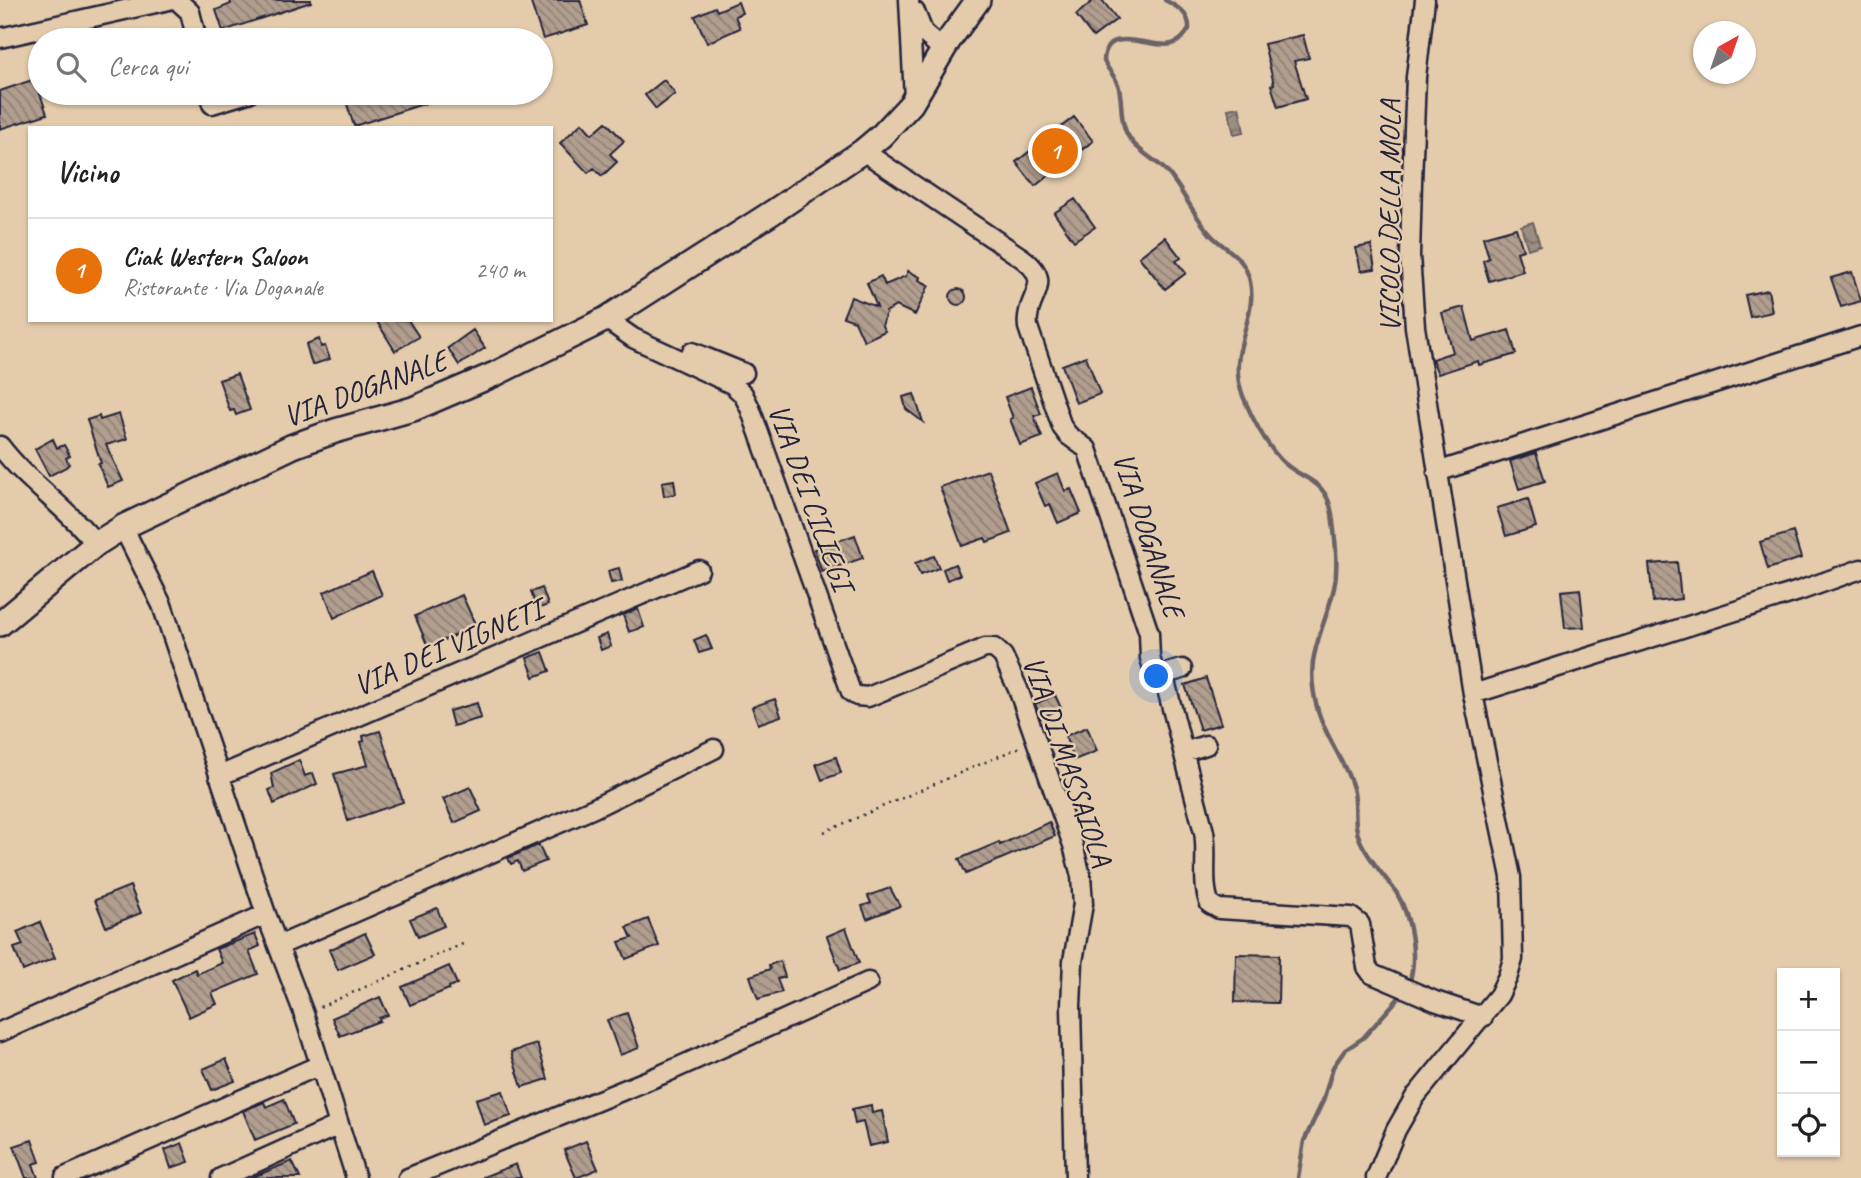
<!DOCTYPE html>
<html lang="it">
<head>
<meta charset="utf-8">
<style>
  :root { --surface:#fff; --page:#f6f6f6; --text:#222; --muted:#767676; --line:#e0e0e0; --accent:#111827 }
  body { margin:0; font-family:Caveat,sans-serif; background:var(--page); color:var(--text) }
  .controls { position:absolute; right:21px; bottom:21px; display:grid; overflow:hidden; border-radius:0px; box-shadow:0 2px 5px #0004 }
  .controls button { width:63px; height:63px; display:grid; place-items:center; padding:0; border:0; border-bottom:2px solid var(--line); background:var(--surface); color:var(--text); font:35px sans-serif }
  .compass { position:absolute; left:1693px; top:21px; width:63px; height:63px; border-radius:50%; background:var(--surface); box-shadow:0 2px 5px #0004; rotate:40deg }
  .you { position:absolute; left:1157px; top:677px; width:24px; height:24px; margin:-18px; border:5px solid #fff; border-radius:50%; background:#1a73e8; box-shadow:0 0 0 10px #1a73e833 }
  .badge { display:grid; place-items:center; width:46px; height:46px; border-radius:50%; background:var(--accent); color:#fff; font-size:23px; font-weight:700 }
  .pin { position:absolute; translate:-50% -50%; border:4px solid #fff; box-shadow:0 2px 7px #0006 }
  .list { margin:0; padding:0; list-style:none }
  h2 { display:flex; justify-content:space-between; align-items:center; height:91px; margin:0; padding:0 28px; font-size:30px }
  h2 small { font-size:23px; font-weight:400; color:var(--muted) }
  .list li { display:grid; grid-template-columns:46px 1fr auto; gap:21px; align-items:center; box-sizing:border-box; height:105px; padding:0 28px; border-top:2px solid var(--line) }
  .list b { display:block; font-size:26px; white-space:nowrap }
  .list p { margin:0; font-size:23px; white-space:nowrap; color:var(--muted) }
  .list em { font-size:23px; font-style:normal; color:var(--muted) }
  .icon { flex:none; width:38px; height:38px; fill:none; stroke:currentColor; stroke-width:2; stroke-linecap:round; stroke-linejoin:round }
  .map { position:relative; flex:none; width:1861px; height:1178px; overflow:hidden }
  .search { position:absolute; background:var(--surface); box-shadow:0 2px 5px #0004; left:28px; top:28px; width:525px; height:77px; display:flex; align-items:center; gap:18px; box-sizing:border-box; padding:0 24px; border-radius:38px; color:var(--muted); font-size:26px }
  .panel { position:absolute; background:var(--surface); box-shadow:0 2px 5px #0004; left:28px; top:126px; width:525px; height:196px; border-radius:0px }
  .map>svg:first-child { display:block }
</style>
</head>
<body>
<div class="map">
<svg width="1861" height="1178" viewBox="0 0 1861 1178">
  <defs>
    <pattern id="water-waves" width="16" height="10" patternUnits="userSpaceOnUse" patternTransform="scale(1.75)"><rect width="16" height="10" fill="#9c8d82"/><path d="M0 5q4-4 8 0t8 0" fill="none" stroke="#7f736c"/></pattern>
    <pattern id="building-back-hatch" width="6" height="6" patternUnits="userSpaceOnUse" patternTransform="scale(1.75)"><rect width="6" height="6" fill="#b19e8e"/><path d="M-1 5l2 2M0 0l6 6M5-1l2 2" fill="none" stroke="#908075"/></pattern>
  </defs>
  <rect width="100%" height="100%" fill="#e4cbac"/>
  <filter id="ink" filterUnits="userSpaceOnUse"><feTurbulence type="fractalNoise" baseFrequency=".0143" numOctaves="2"/><feDisplacementMap in="SourceGraphic" scale="14" xChannelSelector="R" yChannelSelector="G"/><feConvolveMatrix kernelMatrix="1 2 1 2 8 2 1 2 1" color-interpolation-filters="sRGB"/></filter>
  <g filter="url(#ink)">
    <path fill="url(#water-waves)" stroke="#6b6266" stroke-width="2" d="M1239 107 1244 132 1234 134 1228 109Z
      M1533 222 1540 245 1528 249 1521 226Z"/>
    <g fill="none" stroke-linecap="round" stroke-linejoin="round">
      <path stroke="#6b6266" stroke-width="4.5" d="M1165 0C1177 7 1190 13 1189 29 1185 36 1180 42 1172 44 1153 50 1105 22 1104 61 1108 71 1117 77 1119 88 1123 106 1119 123 1130 139 1140 154 1158 160 1169 174 1184 193 1195 217 1211 235 1223 248 1240 254 1247 272 1264 313 1224 350 1243 396 1252 418 1264 441 1280 459 1300 481 1326 476 1332 514 1335 538 1339 564 1334 588 1323 636 1302 657 1318 711 1326 738 1345 761 1353 788 1358 805 1352 823 1360 840 1368 859 1384 875 1396 892 1411 916 1418 956 1409 984
        M1298 1178 1304 1141 1323 1101 1333 1067 1345 1050 1363 1038 1405 991"/>
    </g>
    <path fill="url(#building-back-hatch)" stroke="#22223b" stroke-width="2" d="M230 0H311V2L223 31 216 10 231 4Z
      M530 0H580L588 25 543 39Z
      M1094 0H1102L1117 19 1093 37 1076 15Z
      M738 2 742 13 735 16 740 28 707 43 695 16 715 7 717 11Z
      M1303 35 1309 58 1294 61 1306 99 1278 107 1271 85 1274 84 1264 44Z
      M35 79 47 114 0 129V91Z
      M664 80 675 94 656 109 645 95Z
      M353 93H423L426 103 354 126 344 95Z
      M1074 117 1093 141 1035 186 1016 162Z
      M606 122 624 141 610 154 617 162 602 176 594 168 588 173 560 143 582 123 592 134Z
      M1075 199 1095 227 1074 241 1054 213Z
      M1516 228 1523 250 1517 252 1523 271 1489 281 1483 261 1489 258 1483 237Z
      M1165 237 1181 258 1176 261 1186 273 1165 289 1139 257Z
      M1371 245 1375 269 1361 271 1356 248Z
      M908 271 920 277 919 280 929 285 915 315 896 306 886 312 882 326 885 331 864 341 855 321 843 317 851 297 877 307 867 283 881 276 885 285 906 276Z
      M1852 272 1861 301 1841 307 1831 278Z
      M950 297a8 8 0 1 1 16 0a8 8 0 1 1-16 0Z
      M1768 290 1772 312 1750 317 1745 295Z
      M1464 307 1473 341 1509 330 1516 354 1479 365 1478 361 1438 374 1432 359 1453 352 1442 313Z
      M376 320H408L419 337 395 351Z
      M473 330 485 348 459 365 448 348Z
      M319 339 321 347 325 346 330 359 312 365 306 344Z
      M1086 356 1100 394 1076 403 1062 365Z
      M237 374 250 410 236 415 234 410 230 411 219 380Z
      M1031 387 1041 414 1034 416 1042 437 1020 445 1010 419 1013 418 1005 397Z
      M914 394 923 422 906 409 903 397Z
      M119 414 127 439 106 445 123 481 108 487 98 464 101 463 87 420 99 416 100 420Z
      M53 439 57 448 64 445 70 456 66 458 69 464 66 467 49 476 35 449Z
      M1536 453 1545 481 1519 489 1510 461Z
      M988 470 1011 533 987 542 985 538 962 546 940 487Z
      M1058 473 1065 491 1071 489 1081 513 1058 523 1050 504 1045 506 1035 483Z
      M674 480 676 494 664 496 662 482Z
      M1528 499 1536 527 1506 536 1497 508Z
      M1793 532 1801 558 1768 569 1760 542Z
      M855 535 863 558 822 572 814 549Z
      M934 556 939 568 920 575 915 563Z
      M1677 562 1681 599 1653 602 1649 564Z
      M955 564 960 575 947 580 943 569Z
      M619 568 622 581 611 583 608 571Z
      M372 571 382 595 334 618 324 592Z
      M542 588 548 605 537 609 531 592Z
      M1580 589 1584 627 1565 628 1561 591Z
      M462 595 476 626 428 647 415 616Z
      M638 609 644 627 629 632 623 615Z
      M607 634 611 646 601 650 597 638Z
      M706 635 712 649 699 653 694 640Z
      M543 652 550 671 534 677 527 658Z
      M1206 678 1221 724 1200 730 1185 685Z
      M1055 695 1061 708 1041 718 1035 704Z
      M775 699 781 716 758 724 752 707Z
      M477 703 481 718 453 726 449 711Z
      M1087 727 1097 751 1074 760 1065 736Z
      M380 731 403 802 348 821 334 774 368 765 361 742 364 741 363 736Z
      M836 757 841 773 822 780 816 764Z
      M299 760 305 776 313 773 317 784 274 804 269 790 274 788 271 773Z
      M470 787 481 811 454 823 443 799Z
      M1049 822 1055 836 966 874 959 859 999 842 1000 845Z
      M536 846H539L546 861 522 871 518 861 511 864 508 858Z
      M130 886 141 913 106 927 95 900Z
      M890 888 900 906 867 919 862 906 871 903 868 896Z
      M437 908 444 926 418 937 410 919Z
      M648 919 659 946 626 959 619 942 632 938 627 927Z
      M40 922 55 958 23 971 14 948 23 945 17 932Z
      M846 928 859 963 840 970 827 936Z
      M365 933 375 954 338 970 329 950Z
      M255 934 260 946 249 951 258 974 212 993 217 1004 189 1017 172 980 195 969 197 974 222 963 216 949Z
      M1236 954 1279 955 1278 1003 1235 1002Z
      M780 961 785 977 777 979 782 992 758 999 750 976 770 969 769 965Z
      M449 966 457 984 449 987V989L410 1005 402 987Z
      M380 997 388 1015 379 1018 380 1021 340 1036 332 1018Z
      M627 1013 639 1048 620 1055 607 1020Z
      M537 1044 548 1079 522 1087 511 1052Z
      M226 1059 235 1081 212 1090 203 1069Z
      M503 1091 511 1116 484 1125 476 1099Z
      M284 1099 294 1124 255 1140 243 1111 264 1102 266 1107Z
      M871 1105 872 1113 882 1111 888 1142 869 1146 863 1122 855 1124 852 1109Z
      M32 1140 40 1162 33 1164 38 1178H26L14 1146Z
      M586 1141 598 1169 576 1178 564 1150Z
      M182 1143 189 1162 171 1168 165 1150Z
      M292 1161 300 1178H251Z
      M516 1164 521 1178H483V1177Z"/>
    <g fill="none" stroke-linecap="round" stroke-linejoin="round">
      <defs>
        <path id="minor" d="M177 0 190 12 197 40
          M909 0 914 99
          M915 12 923 32 943 50
          M0 38 169 0
          M209 93 212 104 248 93
          M863 151 1022 258C1057 284 1024 296 1028 327L1062 427 1068 435 1087 449 1149 633 1150 658 1154 671
          M606 319 633 338 732 384 743 394 750 408 851 692 857 696 868 697 985 648H994L1003 656 1018 689 1073 845 1081 876 1083 904 1073 961 1071 1006 1075 1178
          M692 352 744 373
          M0 446C28 483 68 508 96 544
          M1437 472 1861 336
          M123 527 162 605 266 914 304 1014 356 1178
          M1182 669 1168 673 1165 681 1204 832C1208 854 1201 885 1210 904L1219 909 1351 917 1360 924 1367 967 1372 974 1435 1001 1483 1017
          M1473 694 1799 591 1861 569
          M1184 752 1206 745
          M219 776 699 570
          M278 946 594 808 714 749
          M0 1032 266 914
          M65 1177 320 1065
          M221 1178 339 1125
          M408 1178 663 1074 868 982
          M1376 1178 1396 1130 1415 1097 1499 995 1508 976 1513 959 1511 877 1473 694 1415 327 1410 256 1412 182 1416 77 1425 0"/>
        <path id="major" d="M0 624 96 544 123 527 293 446 335 431 413 409 495 374 606 319 773 212 863 151 882 135 911 104 949 40 978 0"/>
      </defs>
      <use href="#minor" stroke="#22223b" stroke-width="23"/>
      <use href="#major" stroke="#22223b" stroke-width="28"/>
      <path stroke="#22223b" stroke-width="2.5" stroke-dasharray="2 5" stroke-linecap="butt" d="M824 832 1020 747
        M320 1007 465 943"/>
      <use href="#minor" stroke="#e4cbac" stroke-width="18"/>
      <use href="#major" stroke="#e4cbac" stroke-width="23"/>
    </g>
  </g>
  <g text-anchor="middle" dominant-baseline="central" stroke-width="5" stroke-linejoin="round" paint-order="stroke">
    <g font-size="30" fill="#22223b" stroke="#e4cbac">
      <text transform="translate(1389 216) rotate(-90)">VICOLO DELLA MOLA</text>
      <text transform="translate(365 388) rotate(-20)">VIA DOGANALE</text>
      <text transform="translate(811 497) rotate(70)">VIA DEI CILIEGI</text>
      <text transform="translate(1149 535) rotate(72)">VIA DOGANALE</text>
      <text transform="translate(448 647) rotate(-23)">VIA DEI VIGNETI</text>
      <text transform="translate(1068 761) rotate(71)">VIA DI MASSAIOLA</text>
    </g>
  </g>
</svg>
<div class="controls">
<button>+</button>
<button>−</button>
<button><svg class="icon" aria-label="locate" viewBox="0 0 24 24"><circle cx="12" cy="12" r="6"/><path d="M12 2v4M12 18v4M2 12h4M18 12h4"/></svg></button>
</div>
<svg class="compass" viewBox="-18 -18 36 36"><path d="M0-13l5 13h-10z" fill="#e53935"/><path d="M0 13l5-13h-10z" fill="#767676"/></svg>
<div class="you"></div>
<div class="pin badge" style="left:1055px;top:151px;background:#e8710a">1</div>
<div class="search"><svg class="icon" aria-label="search" viewBox="0 0 24 24"><circle cx="10" cy="10" r="6"/><path d="M15 15l6 6"/></svg>Cerca qui</div>
<section class="panel">
<h2>Vicino<small></small></h2>
<ul class="list">
<li><span class="badge" style="background:#e8710a">1</span><div><b>Ciak Western Saloon</b><p>Ristorante · Via Doganale</p></div><em>240 m</em></li>
</ul>
</section>
</div>
</body>
</html>
